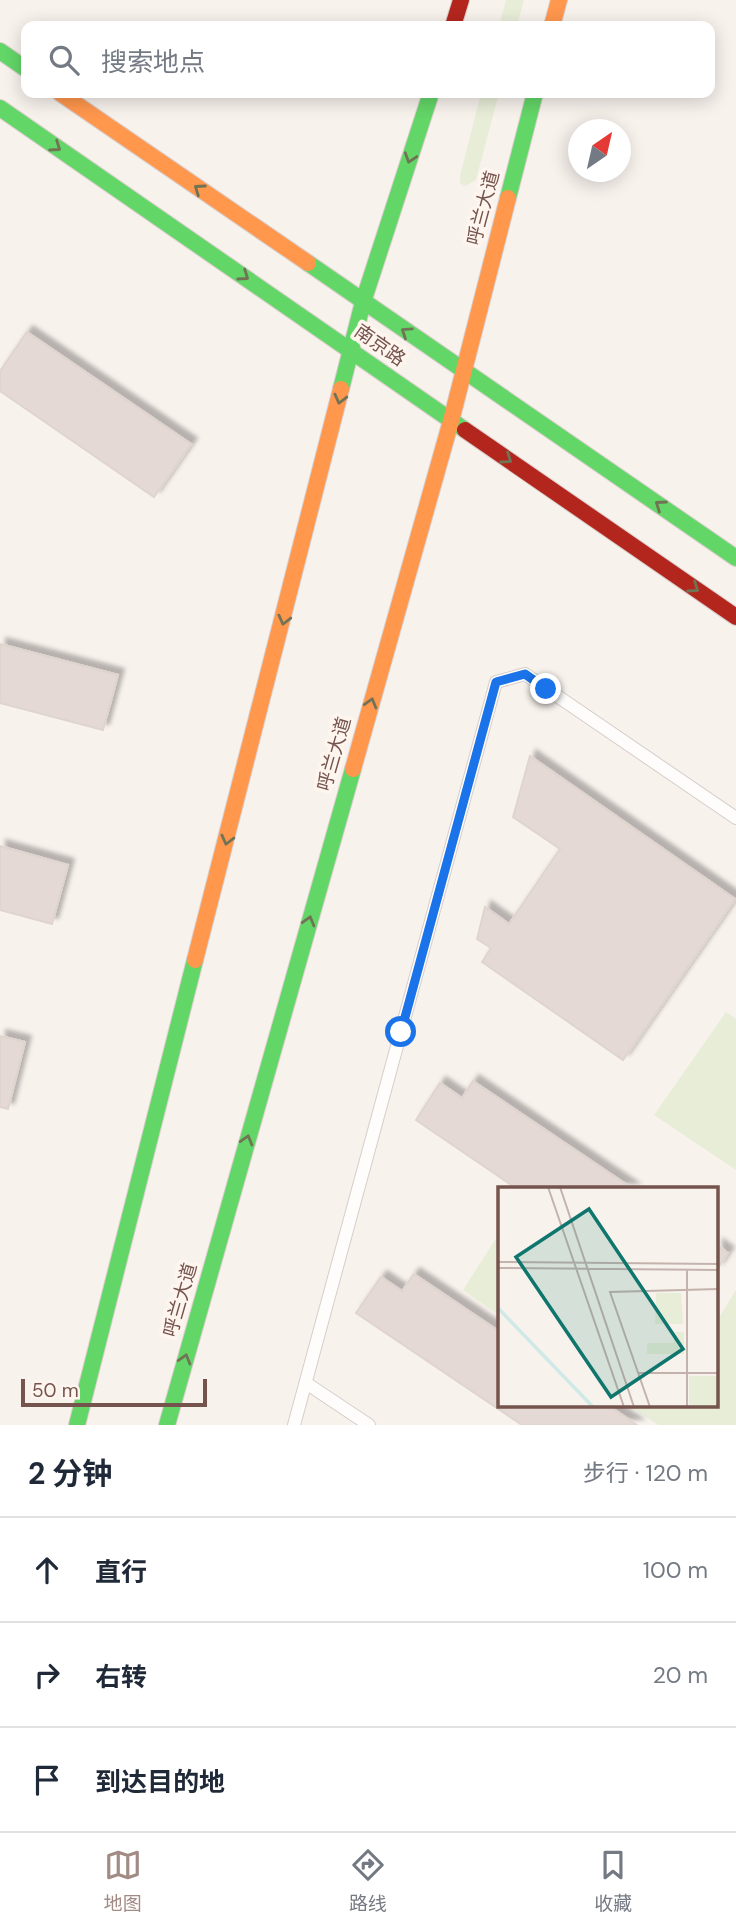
<!DOCTYPE html>
<html lang="zh">
<head>
<meta charset="utf-8">
<style>
  :root { --surface:#fff; --page:#f6f6f7; --text:#1f2937; --muted:#747a83; --line:#e0e1e3; --accent:#a38b85 }
  body { margin:0; font-family:"DM Sans","Noto Sans SC",sans-serif; background:var(--page); color:var(--text) }
  .compass { position:absolute; left:568px; top:119px; width:63px; height:63px; border-radius:50%; background:var(--surface); box-shadow:0 4px 18px #0003; rotate:34deg }
  .scale { position:absolute; left:21px; bottom:18px; width:186px; box-sizing:border-box; padding-left:7px; border:4px solid #75544d; border-top:0; font-size:19px; line-height:24px; white-space:nowrap; color:#75544d; -webkit-text-stroke:5px #fef5ef; paint-order:stroke }
  .stop { position:absolute; width:21px; height:21px; margin:-16px; border:5px solid #1a73e8; border-radius:50%; background:#fff }
  .stop.end { background:#1a73e8; border-color:#fff; box-shadow:0 2px 7px #0008 }
  .list { margin:0; padding:0; list-style:none }
  h2 { display:flex; justify-content:space-between; align-items:center; height:91px; margin:0; padding:0 28px; font-size:30px }
  h2 small { font-size:23px; font-weight:400; color:var(--muted) }
  .list li { display:grid; grid-template-columns:46px 1fr auto; gap:21px; align-items:center; box-sizing:border-box; height:105px; padding:0 28px; border-top:2px solid var(--line) }
  .list b { display:block; font-size:26px; white-space:nowrap }
  .list em { font-size:23px; font-style:normal; color:var(--muted) }
  .icon { flex:none; width:38px; height:38px; fill:none; stroke:currentColor; stroke-width:2; stroke-linecap:round; stroke-linejoin:round }
  .map { position:relative; flex:none; width:736px; height:1425px; overflow:hidden }
  .search { position:absolute; background:var(--surface); box-shadow:0 4px 18px #0003; left:21px; right:21px; top:21px; height:77px; display:flex; align-items:center; gap:18px; box-sizing:border-box; padding:0 24px; border-radius:14px; color:var(--muted); font-size:26px }
  .sheet { height:406px; background:var(--surface) }
  nav { display:flex; justify-content:space-around; align-items:center; box-sizing:border-box; height:98px; border-top:2px solid var(--line); background:var(--surface); font-size:19px; color:var(--muted) }
  nav a { display:grid; justify-items:center; gap:4px }
  nav .on { color:var(--accent) }
  .map>svg:first-child { display:block }
</style>
</head>
<body>
<div class="map">
<svg width="736" height="1425" viewBox="0 0 736 1425">
  <defs>
    <filter id="shadow"><feDropShadow dx="6" dy="-6" stdDeviation="2" flood-color="#0004"/></filter>
  </defs>
  <rect width="100%" height="100%" fill="#f8f2ed"/>
  <path fill="#e8edd8" d="M506 0H524L517 26H499Z
    M481 93H499L476 180 465 186 460 183V176Z
    M726 1012 736 1019V1170L654 1115Z
    M500 1232V1316L463 1290Z
    M736 1290V1425H658L630 1406H717V1321Z"/>
  <path fill="#e4d9d4" stroke="#e0d4cf" stroke-width="2" filter="url(#shadow)" d="M27 332 191 444 154 497 0 391V371Z
    M0 644 118 675 103 730 0 703Z
    M530 756 735 899 623 1060 482 962 491 948 477 939 485 907 509 924 560 849 513 817Z
    M0 846 68 865 52 924 0 910Z
    M0 1036 25 1042 8 1109 0 1107Z
    M473 1081 633 1189H517L416 1120 440 1083 462 1098Z
    M717 1245 728 1253 717 1269Z
    M414 1274 500 1332V1406H609L637 1425H522L356 1313 381 1277 402 1291Z"/>
  <g fill="none" stroke-linecap="round" stroke-linejoin="round">
    <defs>
      <path id="lane" d="M306 1383 369 1425
        M294 1425 496 682 525 674 736 818"/>
      <path id="fast" d="M0 51 26 69
        M0 108 465 430
        M508 198 535 93
        M308 263 736 558
        M341 389 363 302 431 93
        M77 1425 195 960
        M167 1425 353 769"/>
      <path id="slow" d="M552 26 559 0
        M60 93 308 263
        M353 769 451 421 508 198
        M195 960 341 389"/>
      <path id="jam" d="M453 26 461 0
        M465 430 736 617"/>
    </defs>
    <use href="#lane" stroke="#d6cdca" stroke-width="14"/>
    <use href="#fast" stroke="#d9cecb" stroke-width="18"/>
    <use href="#slow" stroke="#d9cecb" stroke-width="18"/>
    <use href="#jam" stroke="#d9cecb" stroke-width="18"/>
    <use href="#lane" stroke="#fefdfc" stroke-width="12"/>
    <use href="#fast" stroke="#63d668" stroke-width="16"/>
    <use href="#slow" stroke="#ff974d" stroke-width="16"/>
    <use href="#jam" stroke="#b3261e" stroke-width="16"/>
  </g>
  <defs><path id="oneway-chevron" d="M-2-3.5L2.5 0L-2 3.5" fill="none" stroke-width="1.6" stroke-linecap="round" stroke-linejoin="round" transform="scale(1.75)"/></defs>
  <g stroke="#707454">
    <use href="#oneway-chevron" transform="translate(56 147) rotate(35)"/>
    <use href="#oneway-chevron" transform="translate(410 158) rotate(108)"/>
    <use href="#oneway-chevron" transform="translate(199 189) rotate(-145)"/>
    <use href="#oneway-chevron" transform="translate(244 276) rotate(35)"/>
    <use href="#oneway-chevron" transform="translate(406 332) rotate(-146)"/>
    <use href="#oneway-chevron" transform="translate(340 399) rotate(104)"/>
    <use href="#oneway-chevron" transform="translate(507 459) rotate(35)"/>
    <use href="#oneway-chevron" transform="translate(660 505) rotate(-145)"/>
    <use href="#oneway-chevron" transform="translate(694 588) rotate(35)"/>
    <use href="#oneway-chevron" transform="translate(284 620) rotate(104)"/>
    <use href="#oneway-chevron" transform="translate(371 703) rotate(-74)"/>
    <use href="#oneway-chevron" transform="translate(227 840) rotate(104)"/>
    <use href="#oneway-chevron" transform="translate(309 921) rotate(-74)"/>
    <use href="#oneway-chevron" transform="translate(247 1140) rotate(-74)"/>
    <use href="#oneway-chevron" transform="translate(185 1359) rotate(-74)"/>
  </g>
  <g fill="none" stroke-linecap="round" stroke-linejoin="round">
    <path stroke="#1a73e8" stroke-width="9" d="M401 1032 496 682 525 674 546 689"/>
  </g>
  <g text-anchor="middle" dominant-baseline="central" stroke-width="7" stroke-linejoin="round" paint-order="stroke">
    <g font-size="19" fill="#75544d" stroke="#fef5ef">
      <text transform="translate(483 208) rotate(-75)">呼兰大道</text>
      <text transform="translate(380 345) rotate(35)">南京路</text>
      <text transform="translate(334 754) rotate(-74)">呼兰大道</text>
      <text transform="translate(180 1300) rotate(-74)">呼兰大道</text>
    </g>
  </g>
  <g transform="translate(498 1187)">
    <rect width="220" height="220" fill="#f8f2ed"/>
    <path d="M158 106H183L185 137H157ZM176 145H186V167H149V156H176ZM191 189H220V220H191Z" fill="#e8edd8"/>
    <path fill="none" stroke="#cfe9e6" stroke-width="3.5" d="M0 121 95 220"/>
    <path fill="none" stroke="#c4b3ad" stroke-width="2" d="M50 0 126 220M62 0 136 220M0 75 221 77M0 81 221 83M140 186H221M152 220 112 105 221 102M189 220V83"/>
    <path fill="#0f766e" fill-opacity="0.15" stroke="#0f766e" stroke-width="3.5" d="M91 22 185 162 113 210 18 70Z"/>
    <rect width="220" height="220" fill="none" stroke="#75544d" stroke-width="3.5"/>
  </g>
</svg>
<svg class="compass" viewBox="-18 -18 36 36"><path d="M0-13l5 13h-10z" fill="#e53935"/><path d="M0 13l5-13h-10z" fill="#747a83"/></svg>
<div class="scale">50 m</div>
<div class="stop" style="left:401px;top:1032px"></div>
<div class="stop end" style="left:546px;top:689px"></div>
<div class="search"><svg class="icon" aria-label="search" viewBox="0 0 24 24"><circle cx="10" cy="10" r="6"/><path d="M15 15l6 6"/></svg>搜索地点</div>
</div>
<section class="sheet">
<h2>2 分钟<small>步行 · 120 m</small></h2>
<ul class="list">
<li><svg class="icon" aria-label="ahead" viewBox="0 0 24 24"><path d="M12 20V5M6 11l6-6 6 6"/></svg><div><b>直行</b></div><em>100 m</em></li>
<li><svg class="icon" aria-label="right" viewBox="0 0 24 24"><path d="M7 20v-9h11M14 6l5 5-5 5"/></svg><div><b>右转</b></div><em>20 m</em></li>
<li><svg class="icon" aria-label="arrive" viewBox="0 0 24 24"><path d="M6 21V4h12l-3 4 3 4H6"/></svg><div><b>到达目的地</b></div></li>
</ul>
</section>
<nav>
<a class="on"><svg class="icon" aria-label="map" viewBox="0 0 24 24"><path d="M3 6l6-2 6 2 6-2v14l-6 2-6-2-6 2zM9 4v14M15 6v14"/></svg>地图</a>
<a><svg class="icon" aria-label="directions" viewBox="0 0 24 24"><path d="M12 3l9 9-9 9-9-9zM9 14v-3h6M13 9l2 2-2 2"/></svg>路线</a>
<a><svg class="icon" aria-label="saved" viewBox="0 0 24 24"><path d="M7 4h10v16l-5-4-5 4z"/></svg>收藏</a>
</nav>
</body>
</html>
